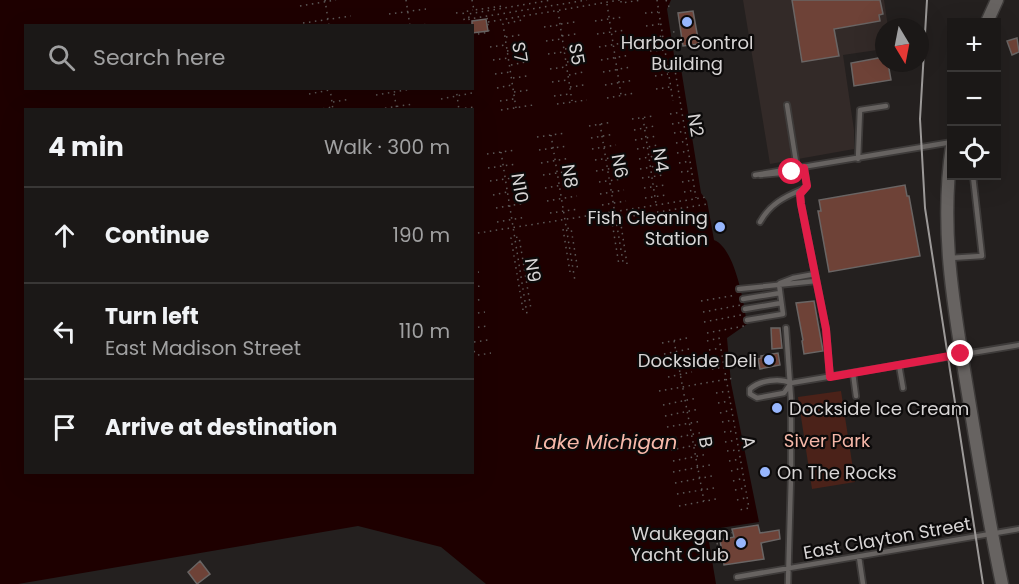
<!DOCTYPE html>
<html lang="en">
<head>
<meta charset="utf-8">
<style>
  :root { --surface:#1b1817; --page:#242120; --text:#f1f3f6; --muted:#a0a0a1; --line:#393736 }
  body { margin:0; font-family:Poppins,sans-serif; background:var(--page); color:var(--text) }
  .controls { position:absolute; right:18px; top:18px; display:grid; overflow:hidden; border-radius:0px; box-shadow:0 6px 24px #0002 }
  .controls button { width:54px; height:54px; display:grid; place-items:center; padding:0; border:0; border-bottom:2px solid var(--line); background:var(--surface); color:var(--text); font:30px sans-serif }
  .compass { position:absolute; left:875px; top:18px; width:54px; height:54px; border-radius:50%; background:var(--surface); box-shadow:0 6px 24px #0002; rotate:170deg }
  .stop { position:absolute; width:18px; height:18px; margin:-14px; border:4px solid #e11d48; border-radius:50%; background:#fff }
  .stop.end { background:#e11d48; border-color:#fff; box-shadow:0 2px 6px #0008 }
  .list { margin:0; padding:0; list-style:none }
  h2 { display:flex; justify-content:space-between; align-items:center; height:78px; margin:0; padding:0 24px; font-size:26px }
  h2 small { font-size:20px; font-weight:400; color:var(--muted) }
  .list li { display:grid; grid-template-columns:39px 1fr auto; gap:18px; align-items:center; box-sizing:border-box; height:96px; padding:0 24px; border-top:2px solid var(--line) }
  .list b { display:block; font-size:22px; white-space:nowrap }
  .list p { margin:0; font-size:20px; white-space:nowrap; color:var(--muted) }
  .list em { font-size:20px; font-style:normal; color:var(--muted) }
  .icon { flex:none; width:33px; height:33px; fill:none; stroke:currentColor; stroke-width:2; stroke-linecap:round; stroke-linejoin:round }
  .map { position:relative; flex:none; width:1019px; height:584px; overflow:hidden }
  .search { position:absolute; background:var(--surface); box-shadow:0 6px 24px #0002; left:24px; top:24px; width:450px; height:66px; display:flex; align-items:center; gap:15px; box-sizing:border-box; padding:0 21px; border-radius:0px; color:var(--muted); font-size:22px }
  .panel { position:absolute; background:var(--surface); box-shadow:0 6px 24px #0002; left:24px; top:108px; width:450px; height:366px; border-radius:0px }
  .map>svg:first-child { display:block }
</style>
</head>
<body>
<div class="map">
<svg width="1019" height="584" viewBox="0 0 1019 584">
  <rect width="100%" height="100%" fill="#24201f"/>
  <path fill="#332a28" d="M743 0H884L888 27H884V49L843 55 854 130V149L770 164Z"/>
  <path fill="#4b2219" d="M841 391 855 482 812 489 798 397Z"/>
  <path fill="#1e0000" fill-rule="evenodd" d="M0 0H671L667 9 674 55 680 62 701 193 707 201 714 240C735 248 744 303 747 324L727 338 731 383 759 522 707 530 716 584H486L441 547 358 526 18 584H0ZM26 26H472V88H26ZM26 110H472V472H26Z"/>
  <path fill="#6e4237" stroke="#6a6564" stroke-width="1.5" d="M792 0H880L883 14 879 15 880 21 834 29 839 56 802 62Z
    M693 11 699 44 683 46 678 13Z
    M486 19 488 31 472 33V21Z
    M1017 38 1019 52 1012 55 1007 41Z
    M884 57V63H888L891 80 854 86 851 63Z
    M905 185 907 196H909L920 256 829 272 818 211H821L819 200Z
    M814 301 823 351 804 354 802 341 803 340 796 303Z
    M771 328H780L782 348 772 349Z
    M778 353 780 365 760 369 758 359 761 358V356Z
    M758 525 760 533 779 530 780 539 761 543 764 559 724 565 720 540 734 537 732 529Z
    M200 561 210 574 197 584 188 572Z"/>
  <g fill="none" stroke-linecap="round" stroke-linejoin="round">
    <defs>
      <path id="lane" d="M787 105 797 168
        M858 159 860 110 886 106
        M804 167 807 186 800 194 801 204 826 329 830 377
        M755 175 952 142
        M760 175 792 172 797 168
        M760 222C770 204 784 197 803 189
        M950 258 982 256 973 176
        M780 283 793 278 815 274
        M739 289 816 281
        M743 299 780 293
        M745 309 781 303
        M747 320 783 314 779 284
        M786 328 791 399V476L788 584
        M899 365 903 388
        M853 373 856 396
        M791 383 784 393 757 398 750 394V389C760 380 780 378 791 383L1019 345
        M859 557 863 584
        M737 577 1019 529"/>
      <path id="secondary" d="M987 22 997 0
        M952 146C939 232 955 315 969 400 979 461 989 523 1002 584"/>
    </defs>
    <use href="#lane" stroke="#3e3b3a" stroke-width="8"/>
    <use href="#secondary" stroke="#3e3b3a" stroke-width="15"/>
    <path stroke="#5d5a59" stroke-width="1.5" stroke-dasharray="1.5 4.5" stroke-linecap="butt" d="M325 0 329 26
      M406 0 410 26
      M472 0 474 10 503 6
      M657 0 673 101
      M666 0 670 9
      M621 1V3L642 0
      M607 4 621 95
      M300 6 336 0
      M558 11 572 101
      M456 13 462 12
      M645 13 658 12
      M389 14 426 9
      M469 18 468 14 552 0
      M595 21 623 17
      M488 22 620 0
      M303 23 351 16
      M561 24 575 22
      M418 26 428 24
      M465 26 463 12 473 10
      M470 26 469 19 587 0
      M646 26 660 24
      M544 27 559 25
      M673 32 678 31
      M597 34 626 30
      M472 35 489 32 487 17
      M562 36 576 34
      M506 37 520 35
      M648 39 662 36
      M546 41 561 39
      M490 47 506 45
      M599 47 628 42
      M565 49 578 47
      M507 51 523 48
      M650 51 664 50
      M548 54 564 52
      M677 55 675 70 696 198
      M493 60 508 58
      M601 60 630 55
      M567 62 581 60
      M652 64 666 62
      M511 65 525 62
      M550 69 566 67
      M603 72 631 67
      M495 74 510 72
      M569 75 583 72
      M655 76 668 74
      M513 78 527 76
      M552 82 568 80
      M605 85 634 80
      M570 87 584 85
      M330 88 333 110
      M393 88 397 110
      M456 88 459 110
      M497 88 512 85
      M656 89 670 87
      M514 92 530 90
      M309 94 330 90
      M376 95 411 89
      M554 96 570 94
      M607 98 635 93
      M441 99 472 93
      M500 101 514 99
      M333 102 350 99
      M557 104 587 100
      M516 108 503 24 522 20V18
      M379 109 413 104
      M459 109 475 107
      M317 110 332 107
      M501 110 533 105
      M670 114 681 112
      M472 115H476
      M643 118 656 204
      M632 119 654 116
      M600 124 623 262
      M672 124 683 122
      M589 126 612 122
      M634 130 655 126
      M674 133 685 131
      M551 135 575 281
      M537 137 566 133
      M591 138 614 134
      M635 140 657 136
      M676 143 687 141
      M592 149 616 145
      M637 149 658 145
      M539 150 568 146
      M501 152 527 314
      M677 153 688 151
      M487 154 516 150
      M639 159 660 155
      M595 160 618 157
      M541 163 570 158
      M679 163 690 161
      M488 168 517 164
      M640 169 662 165
      M596 171 620 167
      M681 172 691 171
      M543 175 572 171
      M642 178 664 175
      M490 181 520 177
      M599 182 622 179
      M682 182 693 180
      M545 188 574 183
      M644 188 666 185
      M684 192 695 190
      M600 194 624 190
      M493 195 507 192
      M645 198 667 195
      M547 201 577 196
      M602 205 626 201
      M496 208 525 203
      M550 213 579 209
      M682 220 710 216
      M615 221 612 222 619 265
      M497 222 526 217
      M472 234 707 197
      M472 259H477
      M627 264 620 218 708 204
      M570 272 563 229 571 228 578 271
      M472 273 479 272
      M472 287 481 286
      M472 301 483 299
      M701 301 736 295
      M523 310 511 238 519 237 531 309
      M703 312 741 305
      M472 314 485 312
      M704 322 741 315
      M472 328 487 326
      M707 333 744 326
      M472 339 475 355
      M674 341 704 501
      M707 341 719 338 749 508 739 510
      M474 342 488 340
      M662 343 687 338
      M709 350 720 348
      M664 354 689 349
      M472 356 491 353
      M710 360 721 358
      M666 365 691 360
      M712 369 723 367
      M668 377 692 372
      M659 391 734 378
      M716 393 727 391
      M718 403 729 401
      M663 405 697 398
      M720 413 731 410
      M665 416 699 409
      M722 422 733 420
      M667 427 702 421
      M724 432 735 431
      M669 439 704 432
      M725 442 736 440
      M671 450 706 443
      M727 451 738 450
      M673 461 708 454
      M729 461 740 459
      M731 471 742 468
      M673 472 710 465
      M733 481 744 478
      M675 483 712 476
      M735 490 745 488
      M677 494 714 488
      M737 500 745 498
      M679 506 716 499
      M732 532 733 537
      M717 543 718 546
      M718 548V551"/>
    <use href="#lane" stroke="#676361" stroke-width="4.5"/>
    <use href="#secondary" stroke="#676361" stroke-width="12"/>
    <path stroke="#9c9998" stroke-width="2" d="M927 0 920 119 925 208 983 584"/>
  </g>
  <g fill="none" stroke-linecap="round" stroke-linejoin="round">
    <path stroke="#e11d48" stroke-width="8" d="M792 172 804 168 807 186 800 194 801 204 826 329 830 377 961 354"/>
  </g>
  <g fill="#97b6fd" stroke="#0c0a0a" stroke-width="2">
    <circle cx="687" cy="22" r="6"/>
    <circle cx="720" cy="227" r="6"/>
    <circle cx="769" cy="360" r="6"/>
    <circle cx="777" cy="408" r="6"/>
    <circle cx="765" cy="472" r="6"/>
    <circle cx="741" cy="543" r="6"/>
  </g>
  <g text-anchor="middle" dominant-baseline="central" stroke-width="4.5" stroke-linejoin="round" paint-order="stroke">
    <g font-size="18" fill="#d8d5d5" stroke="#0c0a0a" text-anchor="end">
      <text x="687" y="42" text-anchor="middle">Harbor Control<tspan x="687" dy="21">Building</tspan></text>
      <text x="708" y="217">Fish Cleaning<tspan x="708" dy="21">Station</tspan></text>
      <text x="757" y="360">Dockside Deli</text>
      <text x="789" y="408" text-anchor="start">Dockside Ice Cream</text>
      <text x="777" y="472" text-anchor="start">On The Rocks</text>
      <text x="729" y="533">Waukegan<tspan x="729" dy="21">Yacht Club</tspan></text>
    </g>
    <g font-size="18" fill="#d8d5d5" stroke="#0c0a0a">
      <text transform="translate(520 52) rotate(81)">S7</text>
      <text transform="translate(577 54) rotate(81)">S5</text>
      <text transform="translate(696 125) rotate(81)">N2</text>
      <text transform="translate(661 160) rotate(81)">N4</text>
      <text transform="translate(620 166) rotate(80)">N6</text>
      <text transform="translate(570 176) rotate(81)">N8</text>
      <text transform="translate(520 188) rotate(81)">N10</text>
      <text transform="translate(533 270) rotate(81)">N9</text>
      <text transform="translate(706 442) rotate(80)">B</text>
      <text transform="translate(749 442) rotate(80)">A</text>
      <text transform="translate(887 538) rotate(-10)">East Clayton Street</text>
    </g>
    <g font-size="18" fill="#f5b7a8" stroke="#0c0a0a">
      <text x="827" y="440">Siver Park</text>
    </g>
    <g font-size="20" font-style="italic" fill="#f8b9aa" stroke="#0c0a0a">
      <text x="606" y="442">Lake Michigan</text>
    </g>
  </g>
</svg>
<div class="controls">
<button>+</button>
<button>−</button>
<button><svg class="icon" aria-label="locate" viewBox="0 0 24 24"><circle cx="12" cy="12" r="6"/><path d="M12 2v4M12 18v4M2 12h4M18 12h4"/></svg></button>
</div>
<svg class="compass" viewBox="-18 -18 36 36"><path d="M0-13l5 13h-10z" fill="#e53935"/><path d="M0 13l5-13h-10z" fill="#a0a0a1"/></svg>
<div class="stop" style="left:792px;top:172px"></div>
<div class="stop end" style="left:961px;top:354px"></div>
<div class="search"><svg class="icon" aria-label="search" viewBox="0 0 24 24"><circle cx="10" cy="10" r="6"/><path d="M15 15l6 6"/></svg>Search here</div>
<section class="panel">
<h2>4 min<small>Walk · 300 m</small></h2>
<ul class="list">
<li><svg class="icon" aria-label="ahead" viewBox="0 0 24 24"><path d="M12 20V5M6 11l6-6 6 6"/></svg><div><b>Continue</b></div><em>190 m</em></li>
<li><svg class="icon" aria-label="left" viewBox="0 0 24 24"><path d="M17 20v-9H6M10 6l-5 5 5 5"/></svg><div><b>Turn left</b><p>East Madison Street</p></div><em>110 m</em></li>
<li><svg class="icon" aria-label="arrive" viewBox="0 0 24 24"><path d="M6 21V4h12l-3 4 3 4H6"/></svg><div><b>Arrive at destination</b></div></li>
</ul>
</section>
</div>
</body>
</html>
